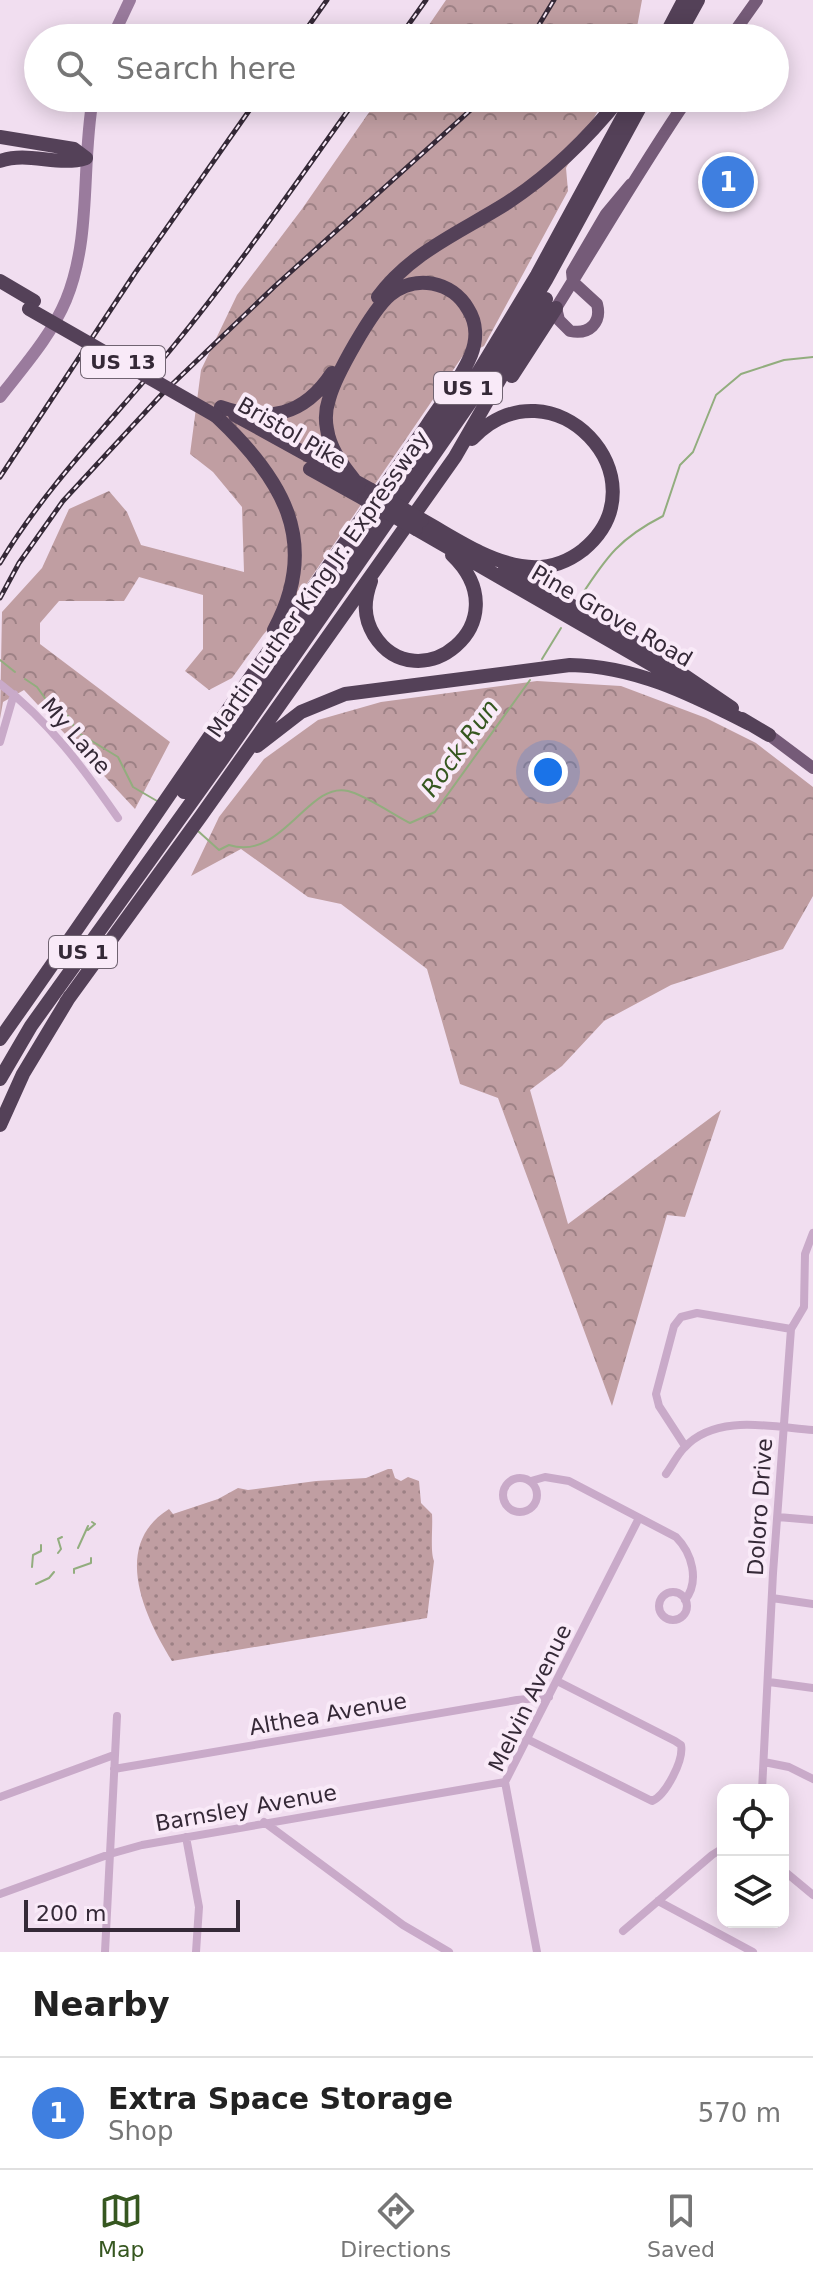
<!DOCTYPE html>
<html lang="en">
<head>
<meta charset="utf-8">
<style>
  :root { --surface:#fff; --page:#f6f6f6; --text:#222; --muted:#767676; --line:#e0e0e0; --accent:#365720 }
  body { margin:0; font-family:"DejaVu Sans",sans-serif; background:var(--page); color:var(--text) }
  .controls { position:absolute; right:24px; bottom:24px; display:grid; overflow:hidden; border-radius:16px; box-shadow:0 4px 20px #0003 }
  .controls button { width:72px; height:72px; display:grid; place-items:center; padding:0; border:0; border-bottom:2px solid var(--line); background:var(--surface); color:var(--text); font:40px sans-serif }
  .scale { position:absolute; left:24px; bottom:20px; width:216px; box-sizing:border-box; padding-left:8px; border:4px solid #352937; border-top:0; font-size:22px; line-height:28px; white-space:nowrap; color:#352937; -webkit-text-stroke:6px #f9eaf8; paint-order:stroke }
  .you { position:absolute; left:548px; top:772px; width:28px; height:28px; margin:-20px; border:6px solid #fff; border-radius:50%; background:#1a73e8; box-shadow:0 0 0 12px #1a73e833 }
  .badge { display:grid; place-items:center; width:52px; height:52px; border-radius:50%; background:var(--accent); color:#fff; font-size:26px; font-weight:700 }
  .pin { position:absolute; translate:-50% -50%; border:4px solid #fff; box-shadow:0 2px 8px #0006 }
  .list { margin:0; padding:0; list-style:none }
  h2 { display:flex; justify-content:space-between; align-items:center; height:104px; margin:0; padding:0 32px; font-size:34px }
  h2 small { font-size:26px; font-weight:400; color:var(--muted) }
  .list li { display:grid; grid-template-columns:52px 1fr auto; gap:24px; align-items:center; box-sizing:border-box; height:112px; padding:0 32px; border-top:2px solid var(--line) }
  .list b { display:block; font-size:30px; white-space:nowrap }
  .list p { margin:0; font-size:26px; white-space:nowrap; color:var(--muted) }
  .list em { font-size:26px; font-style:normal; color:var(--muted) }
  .icon { flex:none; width:44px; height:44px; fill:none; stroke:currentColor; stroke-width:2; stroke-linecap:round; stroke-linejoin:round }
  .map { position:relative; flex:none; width:813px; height:1952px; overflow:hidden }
  .search { position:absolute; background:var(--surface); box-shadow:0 4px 20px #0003; left:24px; right:24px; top:24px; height:88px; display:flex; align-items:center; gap:20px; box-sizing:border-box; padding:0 28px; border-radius:44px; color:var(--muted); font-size:30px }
  .sheet { height:216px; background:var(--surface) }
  nav { display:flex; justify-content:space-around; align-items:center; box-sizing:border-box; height:112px; border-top:2px solid var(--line); background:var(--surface); font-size:22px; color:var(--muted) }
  nav a { display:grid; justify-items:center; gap:4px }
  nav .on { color:var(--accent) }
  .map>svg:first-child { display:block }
</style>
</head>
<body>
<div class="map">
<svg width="813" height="1952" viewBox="0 0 813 1952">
  <defs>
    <pattern id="grass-dots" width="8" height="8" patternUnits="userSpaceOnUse" patternTransform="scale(2)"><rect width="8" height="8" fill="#c09ea2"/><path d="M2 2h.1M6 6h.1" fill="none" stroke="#9d8185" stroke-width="1.8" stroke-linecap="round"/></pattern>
    <pattern id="forest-crowns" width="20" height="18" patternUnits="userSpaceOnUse" patternTransform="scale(2)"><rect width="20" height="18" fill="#c09ea2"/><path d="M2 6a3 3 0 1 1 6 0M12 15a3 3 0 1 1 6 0" fill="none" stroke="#9d8185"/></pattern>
  </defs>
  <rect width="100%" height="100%" fill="#f1def0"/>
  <path fill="url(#grass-dots)" d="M388 1469H392L395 1478 401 1481 408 1477 419 1481 421 1503 432 1514C433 1527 430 1551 434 1561L427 1618 172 1661C144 1616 111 1545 169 1509L173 1514 218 1499 238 1488 248 1490 316 1481 366 1478Z"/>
  <path fill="url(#forest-crowns)" d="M446 0H642L635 38H420Z
    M379 98H605L566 168 568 191 484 346 462 357 306 585 263 635 232 678 209 690 185 671 203 649V595L139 577 124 601H59L40 623V644L170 742 135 809 24 690 3 702 0 719 2 612 42 568 69 509 109 491 127 512 141 545 244 572 242 507 213 472 190 454 201 370 237 295 302 209Z
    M537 681 621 686 706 718 756 743 813 787V896L783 949 671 985 604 1021 562 1066 530 1090 568 1224 721 1110 685 1217 667 1215 612 1406 498 1098 460 1084 427 969 341 904 308 897 241 849 191 876 219 817 264 759 318 720 381 702Z"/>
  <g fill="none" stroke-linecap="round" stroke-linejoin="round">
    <path stroke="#92ad7e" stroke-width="2" d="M581 596C607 556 620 538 663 516L680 465 693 452 716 395 741 374 784 360 813 357
      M542 659 561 628
      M0 660 15 672
      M25 679 37 687 52 708 68 716 77 732 118 757 133 787 157 801
      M198 831 219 850 229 845C282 862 308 781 348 791 365 795 394 815 410 823L435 812 530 680
      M88 1530 95 1524 92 1522
      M78 1548 88 1526
      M58 1553 61 1549 58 1539 62 1537
      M32 1567 33 1555 41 1551V1545
      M74 1573V1569L91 1563V1558
      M36 1584 49 1578 54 1572"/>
    <path stroke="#c9aac9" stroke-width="8" d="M0 684C48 720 84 769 118 818
      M0 742 14 694
      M685 1446 659 1406 656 1394 674 1326 681 1317 697 1313 791 1329
      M666 1474C672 1466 677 1455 684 1448 715 1413 773 1427 813 1430
      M503 1495a17 17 0 1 1 34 0a17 17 0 1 1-34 0Z
      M531 1481 545 1477 569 1481 676 1537C692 1553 700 1581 685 1600
      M778 1517 813 1520
      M659 1606a14 14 0 1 1 28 0a14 14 0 1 1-28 0Z
      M772 1598 813 1604
      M769 1682 813 1688
      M527 1739 652 1801C666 1795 684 1760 681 1745L675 1741 557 1681
      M764 1762 789 1767 813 1779
      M114 1769 517 1700 549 1697
      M762 1790 773 1573 791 1329 804 1307 805 1254 813 1233
      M0 1797 114 1755
      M264 1822 403 1925 449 1952
      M186 1837 199 1907 196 1952
      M783 1870 813 1895
      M0 1894 110 1854 142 1845 505 1782
      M658 1901 753 1952
      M623 1931 712 1855 723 1848
      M105 1952 117 1716
      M537 1952 505 1782 639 1518"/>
    <path stroke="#9a7b9d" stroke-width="12" d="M112 38 130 0
      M0 397C24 366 51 336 66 300 92 237 81 164 93 98"/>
    <path stroke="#755b78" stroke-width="12" d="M730 38 757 0
      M631 184 606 214 572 272 573 282 597 304C602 323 589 335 570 331L559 320 556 308C600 238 641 167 688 98
      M769 735 813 768"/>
    <path stroke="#544158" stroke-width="14" d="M664 38 684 0
      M677 38 698 0
      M0 137 74 149 86 158
      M0 161C29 151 58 167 86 158
      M0 281 34 301
      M378 297C411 252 461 232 507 203 550 175 588 138 620 98
      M512 376 556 308
      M221 407C267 423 304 416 332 373
      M235 415 371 490
      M216 416C281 477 322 541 274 630
      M310 469 364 499
      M422 520C453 537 485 560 521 566 544 570 565 564 583 550 668 480 552 355 472 439
      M416 529 687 685
      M505 567 638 644 732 708
      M371 581C364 600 363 617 374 635 417 703 523 623 452 555
      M742 719 769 735
      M257 746 301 712 345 694 570 665C636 666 692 695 750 724
      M184 792 476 376 537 275 633 98
      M66 1002 201 816 455 457 546 299
      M0 1039C105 891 206 739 311 591 349 536 388 482 426 427 441 404 460 381 471 355 477 340 477 323 468 309 452 281 415 274 390 295 372 310 335 376 329 399 326 408 325 419 327 429 330 450 343 465 355 481
      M0 1079 31 1026 221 761 485 381 546 280 645 98
      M0 1125 23 1074 70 996"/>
    <defs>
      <path id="rail" d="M300 38 327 0
        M399 38 426 0
        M531 38 554 0
        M0 477 135 273 258 98
        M0 563C48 483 113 420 172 348 238 268 296 183 357 98
        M0 598 19 563 63 501 163 393 275 286 484 98"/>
    </defs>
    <use href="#rail" stroke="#352937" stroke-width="5"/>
    <use href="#rail" stroke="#f9eaf8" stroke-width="2" stroke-dasharray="6" stroke-linecap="butt"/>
    <path stroke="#544158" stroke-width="14" d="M29 309 216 416
      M371 490 422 520
      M364 499 416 529"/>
  </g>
  <g text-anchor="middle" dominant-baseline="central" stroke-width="8" stroke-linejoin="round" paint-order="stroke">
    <g fill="#f9eaf8" stroke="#706371" stroke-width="2">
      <rect x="81" y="346" width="84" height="32" rx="6"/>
      <rect x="434" y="372" width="68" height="32" rx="6"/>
      <rect x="49" y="936" width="68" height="32" rx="6"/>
    </g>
    <g font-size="20" font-weight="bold" fill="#352937">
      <text x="123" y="362">US 13</text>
      <text x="468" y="388">US 1</text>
      <text x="83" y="952">US 1</text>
    </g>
    <g font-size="22" fill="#352937" stroke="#f9eaf8">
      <text transform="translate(292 433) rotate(30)">Bristol Pike</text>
      <text transform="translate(318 584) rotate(-55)">Martin Luther King Jr. Expressway</text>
      <text transform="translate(612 616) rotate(30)">Pine Grove Road</text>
      <text transform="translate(76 736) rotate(49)">My Lane</text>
      <text transform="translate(760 1507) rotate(-86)">Doloro Drive</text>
      <text transform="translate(530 1698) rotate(-64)">Melvin Avenue</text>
      <text transform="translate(328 1714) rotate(-10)">Althea Avenue</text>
      <text transform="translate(246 1808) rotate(-10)">Barnsley Avenue</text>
    </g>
    <g font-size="24" font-style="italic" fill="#365720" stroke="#f9eaf8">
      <text transform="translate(460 748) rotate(-54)">Rock Run</text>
    </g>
  </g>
</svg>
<div class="controls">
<button><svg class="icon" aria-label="locate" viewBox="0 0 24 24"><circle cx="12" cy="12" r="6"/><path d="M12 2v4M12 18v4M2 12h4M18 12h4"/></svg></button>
<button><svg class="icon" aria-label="layers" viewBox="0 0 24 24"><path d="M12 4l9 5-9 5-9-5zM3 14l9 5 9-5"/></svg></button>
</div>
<div class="scale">200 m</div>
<div class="you"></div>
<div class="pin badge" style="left:728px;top:182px;background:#3f7fe0">1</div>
<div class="search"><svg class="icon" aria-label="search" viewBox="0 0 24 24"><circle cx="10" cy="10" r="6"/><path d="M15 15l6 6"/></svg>Search here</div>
</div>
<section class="sheet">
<h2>Nearby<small></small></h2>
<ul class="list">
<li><span class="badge" style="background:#3f7fe0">1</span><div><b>Extra Space Storage</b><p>Shop</p></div><em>570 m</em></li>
</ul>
</section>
<nav>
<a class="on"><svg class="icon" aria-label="map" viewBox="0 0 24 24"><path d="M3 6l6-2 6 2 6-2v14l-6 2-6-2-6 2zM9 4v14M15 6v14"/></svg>Map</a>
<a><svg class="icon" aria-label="directions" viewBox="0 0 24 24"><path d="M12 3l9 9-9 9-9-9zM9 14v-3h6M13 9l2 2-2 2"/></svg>Directions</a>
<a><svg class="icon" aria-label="saved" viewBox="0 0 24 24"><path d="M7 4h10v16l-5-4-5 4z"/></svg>Saved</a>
</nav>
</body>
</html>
